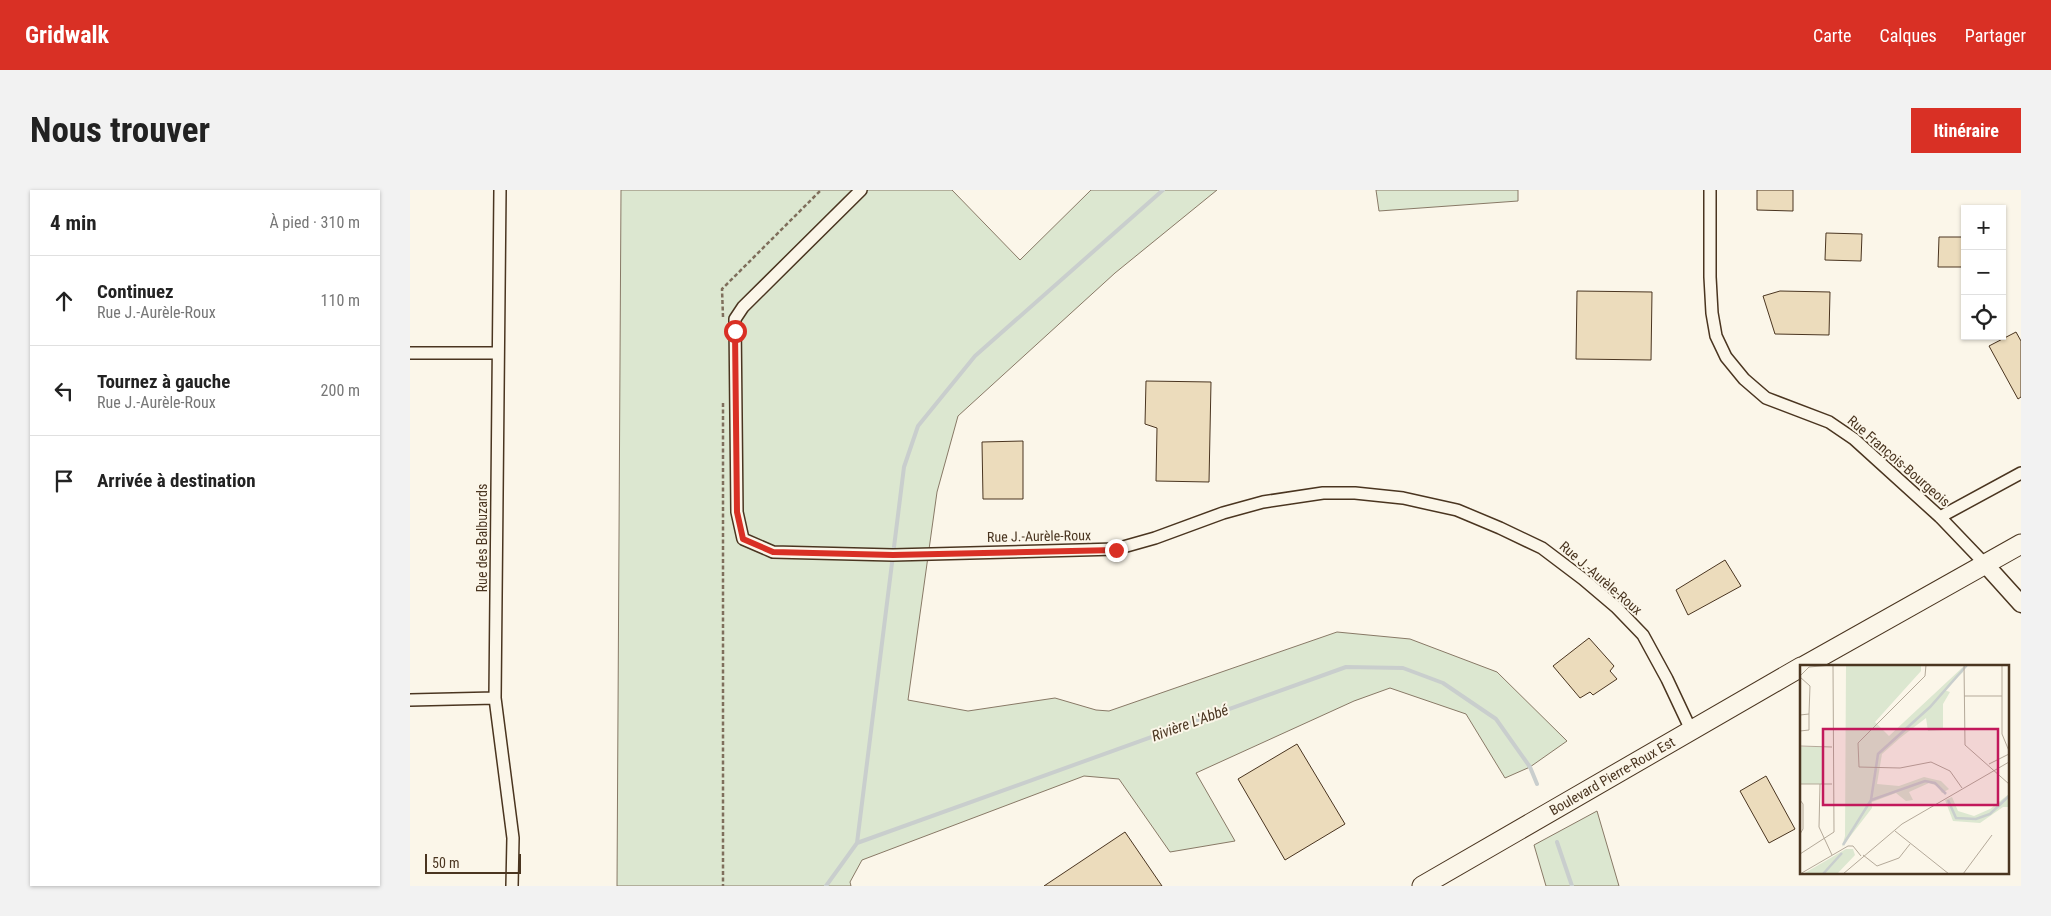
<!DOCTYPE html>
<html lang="fr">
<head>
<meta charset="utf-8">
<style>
  :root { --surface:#fff; --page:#f2f2f2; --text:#222; --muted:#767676; --line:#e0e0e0; --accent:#d93025 }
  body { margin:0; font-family:"Roboto Condensed",sans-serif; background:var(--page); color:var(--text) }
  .controls { position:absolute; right:15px; top:15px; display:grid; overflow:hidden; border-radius:0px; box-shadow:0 1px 4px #0004 }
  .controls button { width:45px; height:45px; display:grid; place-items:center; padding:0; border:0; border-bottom:1px solid var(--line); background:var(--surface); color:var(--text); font:25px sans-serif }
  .scale { position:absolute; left:15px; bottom:12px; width:96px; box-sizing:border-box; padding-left:5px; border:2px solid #4a3520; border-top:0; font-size:14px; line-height:18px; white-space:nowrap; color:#4a3520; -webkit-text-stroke:4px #fbf6e9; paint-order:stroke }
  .stop { position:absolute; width:15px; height:15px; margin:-11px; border:4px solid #d93025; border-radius:50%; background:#fff }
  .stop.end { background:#d93025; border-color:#fff; box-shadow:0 1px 5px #0008 }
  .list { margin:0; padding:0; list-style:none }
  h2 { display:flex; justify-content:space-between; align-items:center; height:65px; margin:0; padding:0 20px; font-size:21px }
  h2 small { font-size:16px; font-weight:400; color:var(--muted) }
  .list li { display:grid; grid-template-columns:32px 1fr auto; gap:15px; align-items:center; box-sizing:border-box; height:90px; padding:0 20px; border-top:1px solid var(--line) }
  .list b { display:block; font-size:19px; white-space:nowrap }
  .list p { margin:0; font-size:16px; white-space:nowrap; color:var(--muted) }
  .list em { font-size:16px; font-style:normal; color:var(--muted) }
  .icon { flex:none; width:28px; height:28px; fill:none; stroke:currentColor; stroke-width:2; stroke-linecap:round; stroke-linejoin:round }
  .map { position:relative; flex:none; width:1611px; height:696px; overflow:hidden; border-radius:0px }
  header { display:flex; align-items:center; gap:30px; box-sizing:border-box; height:70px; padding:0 25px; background:var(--accent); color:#fff }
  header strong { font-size:24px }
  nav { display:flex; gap:28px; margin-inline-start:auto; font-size:18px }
  .intro { display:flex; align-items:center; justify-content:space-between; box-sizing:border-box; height:120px; padding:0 30px }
  h1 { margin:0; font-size:35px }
  .button { padding:12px 22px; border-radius:0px; background:var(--accent); color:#fff; font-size:18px; font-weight:700 }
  main { display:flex; gap:30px; padding:0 30px }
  aside { flex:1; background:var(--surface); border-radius:0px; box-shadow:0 1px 4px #0004 }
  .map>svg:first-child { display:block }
</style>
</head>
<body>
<header>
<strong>Gridwalk</strong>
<nav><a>Carte</a><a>Calques</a><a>Partager</a></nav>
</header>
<div class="intro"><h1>Nous trouver</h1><a class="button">Itinéraire</a></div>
<main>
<aside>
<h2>4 min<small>À pied · 310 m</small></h2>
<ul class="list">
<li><svg class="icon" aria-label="ahead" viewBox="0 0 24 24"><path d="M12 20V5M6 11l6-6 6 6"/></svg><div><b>Continuez</b><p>Rue J.-Aurèle-Roux</p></div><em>110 m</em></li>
<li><svg class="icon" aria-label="left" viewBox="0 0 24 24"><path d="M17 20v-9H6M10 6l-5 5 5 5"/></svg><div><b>Tournez à gauche</b><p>Rue J.-Aurèle-Roux</p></div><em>200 m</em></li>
<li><svg class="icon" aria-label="arrive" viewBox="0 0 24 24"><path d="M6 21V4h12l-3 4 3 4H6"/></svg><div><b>Arrivée à destination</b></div></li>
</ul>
</aside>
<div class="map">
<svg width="1611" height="696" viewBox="0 0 1611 696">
  <rect width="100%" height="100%" fill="#fbf6e9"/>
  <path fill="#dce7d0" stroke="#887966" d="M211 0H542L610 70 681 0H807L705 83 548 226 527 302 498 510 558 521 645 508 686 520 699 521 927 442 1000 449 1087 482 1157 551 1120 577 1095 588 1056 524 980 498 944 511 786 583 825 651 760 662 709 589 674 586 452 670 440 692 441 696H207Z
    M966 0H1108V11L969 21Z
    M1187 621 1209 696H1136L1124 655Z"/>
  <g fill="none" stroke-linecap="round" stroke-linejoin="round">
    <path stroke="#c9cecd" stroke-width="4" d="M1147 652 1162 696
      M447 653 494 277 508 236 565 166 753 0
      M416 696 447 653 936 477 993 478 1033 493 1086 529 1120 577 1127 594"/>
  </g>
  <path fill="#ecdcbc" stroke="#4a3520" d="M1347 0H1383V21L1347 20Z
    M1416 43 1452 44 1451 71 1415 70Z
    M1529 47H1555V77H1528Z
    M1167 101 1242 102 1241 170 1166 169Z
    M1370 101 1420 102 1419 145 1365 144 1353 106Z
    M1606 142 1611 151V207L1608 209 1579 156Z
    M736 191 801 192 799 292 746 291 747 238 735 234Z
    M613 251V309H573L572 252Z
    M1315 370 1331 396 1278 425 1266 400Z
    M1179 448 1204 476 1200 481 1207 489 1183 505 1180 502 1170 508 1143 476Z
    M887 554 935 634 875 670 828 589Z
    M1356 586 1385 639 1359 653 1330 601Z
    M715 642 752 696H634Z"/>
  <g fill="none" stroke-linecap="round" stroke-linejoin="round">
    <defs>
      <path id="street" d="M90 0 85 508 103 648 102 696
        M451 0 333 117 325 129 327 322 333 349 363 362 483 365 706 359 745 348 813 323 853 312 913 303H945L993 308 1047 320 1090 338 1132 358 1173 389 1206 417 1233 445 1257 489 1281 540
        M1300 0V87L1302 123 1306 146 1316 167 1334 189 1356 208 1419 232 1444 249 1530 327 1575 374
        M0 163H88
        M1530 327 1611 283
        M0 510 85 508"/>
      <path id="secondary" d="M1575 374 1611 414"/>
      <path id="primary" d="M1394 476 1611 354
        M1012 696 1391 477"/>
    </defs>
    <use href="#street" stroke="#4a3520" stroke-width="14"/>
    <use href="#secondary" stroke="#4a3520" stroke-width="19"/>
    <use href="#primary" stroke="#4a3520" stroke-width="21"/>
    <path stroke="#7f6f5c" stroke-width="2.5" stroke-dasharray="4 2.5" stroke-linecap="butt" d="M313 127 312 99 411 0
      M313 213V696"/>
    <use href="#street" stroke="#fbf6e9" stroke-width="11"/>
    <use href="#secondary" stroke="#fbf6e9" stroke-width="16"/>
    <use href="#primary" stroke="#fbf6e9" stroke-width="19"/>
  </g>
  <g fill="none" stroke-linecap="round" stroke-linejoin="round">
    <path stroke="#d93025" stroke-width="6" d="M325 141 327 322 333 349 363 362 483 365 706 360"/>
  </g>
  <g text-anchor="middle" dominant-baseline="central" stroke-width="4" stroke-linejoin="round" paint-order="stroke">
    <g font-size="14" fill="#4a3520" stroke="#fbf6e9">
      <text transform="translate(1489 271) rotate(41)">Rue François-Bourgeois</text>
      <text transform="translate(629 346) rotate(-1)">Rue J.-Aurèle-Roux</text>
      <text transform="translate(72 348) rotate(-90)">Rue des Balbuzards</text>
      <text transform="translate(1191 388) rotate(41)">Rue J.-Aurèle-Roux</text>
      <text transform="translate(1202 586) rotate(-30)">Boulevard Pierre-Roux Est</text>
    </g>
    <g font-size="15" font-style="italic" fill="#4a3520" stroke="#fbf6e9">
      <text transform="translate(780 533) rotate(-20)">Rivière L'Abbé</text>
    </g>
  </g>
  <g transform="translate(1390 475)">
    <rect width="209" height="209" fill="#fbf6e9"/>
    <path d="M46 0H121V6L75 57 89 71 163 2V7L144 25 150 27 143 39V65L128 66 126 53 100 73 82 89 77 119 99 121 124 112 141 116 149 124 142 128 138 121 129 118 109 127 113 135 106 136 96 128 72 137V143L42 182 45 171ZM0 82H22V119H0ZM209 129V142H203L180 158 153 156 145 135 152 132 158 146 174 151 190 144ZM46 184H53L55 190 37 209H3Z" fill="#dce7d0"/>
    <path fill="none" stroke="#c9cecd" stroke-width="2.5" d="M71 135 78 89 130 42 167 0M148 135 156 153 176 154 190 149 209 131M43 180 71 135 125 116 135 118 146 129M23 209 42 188"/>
    <path fill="none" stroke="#b4a999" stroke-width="1" d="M126 0 125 11 58 78 59 102 100 103 131 97 150 106 162 123M164 0 165 80 209 119M202 0V69L209 86M0 11 9 2 32 0M0 12 10 21 9 49 0 50M164 31H202M0 66 9 65V49M0 81 32 82M189 99 209 89M0 119H32M20 119 19 162 32 190M0 135 3 139V164L0 169M95 166 149 209M0 189 34 167 33 0M63 190 77 201 99 193 110 179M0 209 48 181H53L61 191M43 209 102 159 209 97M163 209 192 170"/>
    <path fill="#c2185b" fill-opacity="0.15" stroke="#c2185b" stroke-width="2.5" d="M23 64H198V140H23Z"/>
    <rect width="209" height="209" fill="none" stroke="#4a3520" stroke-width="2.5"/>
  </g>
</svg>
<div class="controls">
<button>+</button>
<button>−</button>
<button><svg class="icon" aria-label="locate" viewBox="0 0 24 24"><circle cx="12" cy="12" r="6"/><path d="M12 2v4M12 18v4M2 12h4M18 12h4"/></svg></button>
</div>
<div class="scale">50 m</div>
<div class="stop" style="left:325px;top:141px"></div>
<div class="stop end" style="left:706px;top:360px"></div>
</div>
</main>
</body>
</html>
